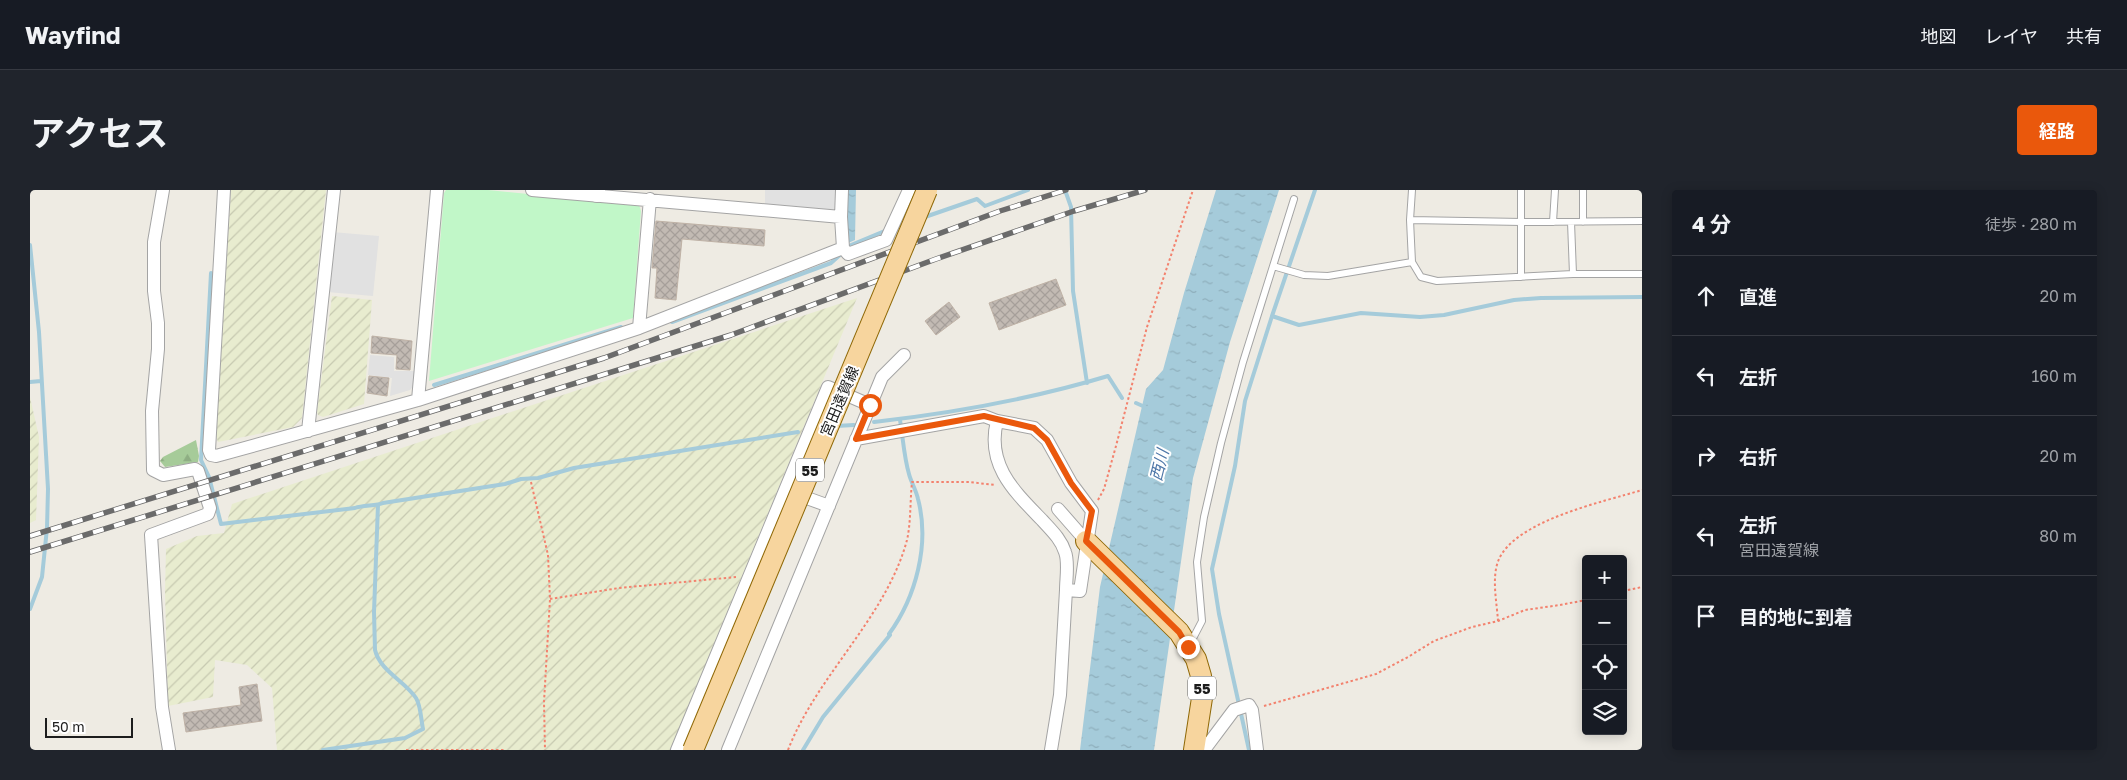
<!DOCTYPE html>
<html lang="ja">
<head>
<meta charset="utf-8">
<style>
  :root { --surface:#171b24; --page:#20242c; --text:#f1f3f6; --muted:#9ea1a6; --line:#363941; --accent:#ea580c }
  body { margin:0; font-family:"Golos Text","Noto Sans JP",sans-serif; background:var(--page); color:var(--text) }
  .controls { position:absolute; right:15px; bottom:15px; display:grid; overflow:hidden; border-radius:5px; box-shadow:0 2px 12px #0003 }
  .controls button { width:45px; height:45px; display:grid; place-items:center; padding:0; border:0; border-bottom:1px solid var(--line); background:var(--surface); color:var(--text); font:25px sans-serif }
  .scale { position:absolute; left:15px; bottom:12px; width:88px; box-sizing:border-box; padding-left:5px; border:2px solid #1d1d1d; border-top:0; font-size:14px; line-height:18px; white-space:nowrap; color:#1d1d1d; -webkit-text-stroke:4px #fff; paint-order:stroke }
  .stop { position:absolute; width:15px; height:15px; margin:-11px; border:4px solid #ea580c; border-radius:50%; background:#fff }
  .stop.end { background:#ea580c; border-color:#fff; box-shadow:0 1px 5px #0008 }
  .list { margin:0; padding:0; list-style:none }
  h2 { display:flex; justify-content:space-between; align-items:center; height:65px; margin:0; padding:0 20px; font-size:21px }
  h2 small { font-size:16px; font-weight:400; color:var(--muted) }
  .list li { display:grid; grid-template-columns:32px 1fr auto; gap:15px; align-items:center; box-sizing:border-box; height:80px; padding:0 20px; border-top:1px solid var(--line) }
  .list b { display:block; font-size:19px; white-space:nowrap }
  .list p { margin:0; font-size:16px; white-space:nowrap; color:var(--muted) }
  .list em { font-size:16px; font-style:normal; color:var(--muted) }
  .icon { flex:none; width:28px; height:28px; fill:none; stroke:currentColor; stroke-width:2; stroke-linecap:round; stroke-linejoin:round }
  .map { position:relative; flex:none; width:1612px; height:560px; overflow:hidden; border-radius:5px }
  header { display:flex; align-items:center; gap:30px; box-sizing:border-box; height:70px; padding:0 25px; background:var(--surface); border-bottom:1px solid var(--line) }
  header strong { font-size:24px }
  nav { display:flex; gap:28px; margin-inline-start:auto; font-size:18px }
  .intro { display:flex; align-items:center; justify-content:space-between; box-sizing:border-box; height:120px; padding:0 30px }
  h1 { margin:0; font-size:35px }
  .button { padding:12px 22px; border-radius:5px; background:var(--accent); color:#fff; font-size:18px; font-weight:700 }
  main { display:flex; gap:30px; padding:0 30px }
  aside { flex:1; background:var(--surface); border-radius:5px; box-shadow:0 2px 12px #0003 }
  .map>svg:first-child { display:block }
</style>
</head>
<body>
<header>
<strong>Wayfind</strong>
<nav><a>地図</a><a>レイヤ</a><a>共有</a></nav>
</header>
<div class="intro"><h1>アクセス</h1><a class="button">経路</a></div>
<main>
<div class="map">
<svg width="1612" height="560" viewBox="0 0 1612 560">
  <defs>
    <pattern id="farmland-furrows" width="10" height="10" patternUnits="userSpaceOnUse" patternTransform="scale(1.25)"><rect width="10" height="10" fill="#e8eccf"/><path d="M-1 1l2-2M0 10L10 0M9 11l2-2" fill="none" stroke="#c7cab1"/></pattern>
    <pattern id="forest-firs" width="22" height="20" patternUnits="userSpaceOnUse" patternTransform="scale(1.25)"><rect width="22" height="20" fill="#a6cb99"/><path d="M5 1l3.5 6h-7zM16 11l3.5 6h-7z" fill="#8eae83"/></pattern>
    <pattern id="water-ripples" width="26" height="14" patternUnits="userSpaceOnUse" patternTransform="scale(1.25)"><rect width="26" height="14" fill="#a5cbda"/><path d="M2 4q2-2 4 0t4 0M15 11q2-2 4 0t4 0" fill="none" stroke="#8eaebb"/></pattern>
    <pattern id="building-cross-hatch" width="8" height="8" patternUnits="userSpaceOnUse" patternTransform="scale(1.25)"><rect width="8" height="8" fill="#c2bab3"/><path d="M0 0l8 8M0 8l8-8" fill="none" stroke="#a69f9a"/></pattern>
  </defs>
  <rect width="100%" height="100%" fill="#eeebe3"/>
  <path fill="url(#farmland-furrows)" d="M201 0H296L272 228 263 237 188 252 186 246Z
    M302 106 342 110 334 214 293 227 288 225 287 222Z
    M827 108 640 560H247L242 498 217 475 185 470 183 507 138 516 135 402 136 359 167 346 194 343 202 314Z
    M0 207 9 247 6 330 0 333Z"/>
  <path fill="url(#forest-firs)" d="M166 250 169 266 168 272 135 277 130 271 133 267Z"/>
  <path fill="#c1f7c8" d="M416 0H458L609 15 611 21 603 128 399 191 414 3Z"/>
  <path fill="#e1e1e1" d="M735 0H808L806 18 802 21 735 14Z
    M302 42 349 46 343 106 297 102Z
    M340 165 364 167V181H385L384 196 380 200 360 206 362 188 338 185Z"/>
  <path fill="url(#water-ripples)" d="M818 0H826L825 50 816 54Z
    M1186 0H1249L1200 152 1163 288 1124 560H1050L1070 397 1116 199 1133 180 1154 103Z"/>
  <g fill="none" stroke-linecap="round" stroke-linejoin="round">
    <path stroke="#a5cbda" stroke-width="4" d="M1035 0 1041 17 1043 101 1057 193
      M892 28 947 9 955 16 998 0
      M0 55 9 142 18 299 17 338 12 387 0 419
      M816 59 821 55 857 40
      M181 83 171 270 179 287 191 334 325 318C333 315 347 316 353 313L475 294 491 289 508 288 544 278 768 242
      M1242 126 1285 0
      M642 132 801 73 811 64
      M0 192 11 191
      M404 195 591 137
      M1106 213 1115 217
      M844 232C922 223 1002 209 1078 186L1092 208
      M806 236 824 235
      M293 560 375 548 393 539C391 530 391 516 386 508 375 491 350 481 345 460L344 422 348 315
      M773 560 793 527 860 445 859 444C886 407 900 354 888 309 886 300 881 292 879 284 874 267 873 248 870 230
      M1219 560 1189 424 1182 379 1205 276 1215 211 1242 126 1269 135 1331 123 1390 127 1414 125 1484 110 1511 108 1612 107"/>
  </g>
  <path fill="url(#building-cross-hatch)" stroke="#bfb2a6" d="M626 31 735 40 734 56 652 49 646 110 625 108 627 78H622Z
    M1026 89 1036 115 969 140 959 113Z
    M919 112 930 127 906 145 895 131Z
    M342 146 382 151 380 180 366 179 367 165 341 163Z
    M339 186 359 188 357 206 337 203Z
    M227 494 232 531 156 542 153 523 211 515 209 497Z"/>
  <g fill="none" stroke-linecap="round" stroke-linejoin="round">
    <defs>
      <path id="service" d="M1382 0 1380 30 1382 72 1391 87 1407 91 1543 84H1612
        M1491 0V87
        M1553 0V32
        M1380 30 1492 32 1612 31
        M1523 32 1525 0
        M1541 32 1543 84
        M1243 76 1274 85 1298 86 1382 72
        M1160 454 1172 431 1167 372 1174 327 1191 253 1213 172 1264 9"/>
      <path id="minor" d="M133 0 124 52V101L128 133V159L122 221 123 280 133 285 165 279 168 281 180 318 178 324 121 345 132 517 139 560
        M194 0 179 260 181 265 186 266 388 210 609 138 813 58 811 27 812 0
        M502 0 811 27
        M813 58 818 64 856 50 879 0
        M609 138 620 9
        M388 210 407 0
        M967 231 1004 238 1017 250 1041 293 1062 321 1050 401 1036 400C1036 389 1039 372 1035 362 1031 349 1021 340 1012 330 984 301 956 275 967 231Z
        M278 241 304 0
        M826 249 954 226 967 231
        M763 303 799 316
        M1028 319 1056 351
        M647 560 798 197 840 215
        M698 560 852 187 874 165
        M1021 560 1030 505 1036 400
        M1174 560 1204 520 1219 515 1222 520 1227 560"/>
      <path id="tertiary" d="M567 4V0"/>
      <path id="primary" d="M1056 351 1149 442 1166 469 1171 486 1172 508 1164 560"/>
    </defs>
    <use href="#service" stroke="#a4a4a4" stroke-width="8"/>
    <use href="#minor" stroke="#a4a4a4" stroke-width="14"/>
    <use href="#tertiary" stroke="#a4a4a4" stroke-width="18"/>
    <use href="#primary" stroke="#8f6806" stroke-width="22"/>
    <path stroke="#f3826e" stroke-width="2" stroke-dasharray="2.5 2.5" stroke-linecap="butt" d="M501 292 518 365 520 409 514 512 515 560
      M1068 310 1074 299 1086 256 1117 137 1163 0
      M1593 401 1612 397
      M520 409 589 398 706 387
      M1468 431C1467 413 1461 387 1469 369 1487 330 1573 312 1612 300
      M1234 516 1346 484 1378 467 1404 451 1442 437 1468 431 1495 420 1530 415 1556 410
      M376 560H476
      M758 560C787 485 856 428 877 350 881 332 880 311 882 292H939L965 295"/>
    <use href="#service" stroke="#fff" stroke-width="6"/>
    <use href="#minor" stroke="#fff" stroke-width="12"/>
    <use href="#tertiary" stroke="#fff" stroke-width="16"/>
    <use href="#primary" stroke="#f7d59e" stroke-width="20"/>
    <defs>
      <path id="rail" d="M0 346 574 168 970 21 1036 0
        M0 362 701 145 906 69 1044 21 1115 0"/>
    </defs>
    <use href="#rail" stroke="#6b6b6b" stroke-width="5.5"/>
    <use href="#rail" stroke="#fff" stroke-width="4" stroke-dasharray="11" stroke-linecap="butt"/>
    <defs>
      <path id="primary-bridge" d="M663 560 897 0"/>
    </defs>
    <use href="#primary-bridge" stroke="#8f6806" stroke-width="22" stroke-linecap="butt"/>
    <use href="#primary-bridge" stroke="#f7d59e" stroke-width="20"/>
  </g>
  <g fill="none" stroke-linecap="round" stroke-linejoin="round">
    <path stroke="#ea580c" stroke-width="6" d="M840 215 826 249 954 226 1004 238 1017 250 1041 293 1062 321 1056 351 1149 442 1158 457"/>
  </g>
  <g text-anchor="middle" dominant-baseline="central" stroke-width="4" stroke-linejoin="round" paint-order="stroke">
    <g fill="#fff" stroke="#616161" stroke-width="1">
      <rect x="766" y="268.5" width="28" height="23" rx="4"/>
      <rect x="1158" y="486.5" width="28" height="23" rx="4"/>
    </g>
    <g font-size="14" font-weight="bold" fill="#1d1d1d">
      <text x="780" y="280">55</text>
      <text x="1172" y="498">55</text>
    </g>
    <g font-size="15" fill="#1d1d1d" stroke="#fff">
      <text transform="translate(809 211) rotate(-67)">宮田遠賀線</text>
    </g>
    <g font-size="16" font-style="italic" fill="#4e77a8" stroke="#fff">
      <text transform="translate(1129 275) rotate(-76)">西川</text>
    </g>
  </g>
</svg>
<div class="controls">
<button>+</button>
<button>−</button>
<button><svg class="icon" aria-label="locate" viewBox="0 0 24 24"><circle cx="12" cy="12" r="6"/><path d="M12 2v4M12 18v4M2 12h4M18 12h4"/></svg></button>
<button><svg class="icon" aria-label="layers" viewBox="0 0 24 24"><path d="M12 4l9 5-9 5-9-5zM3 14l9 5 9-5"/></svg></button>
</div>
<div class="scale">50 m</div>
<div class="stop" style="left:840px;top:215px"></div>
<div class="stop end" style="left:1158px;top:457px"></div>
</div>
<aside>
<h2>4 分<small>徒歩 · 280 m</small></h2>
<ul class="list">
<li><svg class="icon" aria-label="ahead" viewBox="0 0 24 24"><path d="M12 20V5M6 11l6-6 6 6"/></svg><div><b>直進</b></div><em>20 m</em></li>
<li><svg class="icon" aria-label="left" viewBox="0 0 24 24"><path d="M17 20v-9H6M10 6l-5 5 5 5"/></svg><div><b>左折</b></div><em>160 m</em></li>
<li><svg class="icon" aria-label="right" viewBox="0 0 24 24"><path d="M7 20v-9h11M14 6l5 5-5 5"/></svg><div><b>右折</b></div><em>20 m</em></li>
<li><svg class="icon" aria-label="left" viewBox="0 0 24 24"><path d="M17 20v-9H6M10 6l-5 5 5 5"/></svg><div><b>左折</b><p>宮田遠賀線</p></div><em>80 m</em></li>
<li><svg class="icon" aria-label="arrive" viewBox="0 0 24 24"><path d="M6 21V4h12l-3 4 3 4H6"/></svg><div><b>目的地に到着</b></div></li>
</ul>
</aside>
</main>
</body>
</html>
